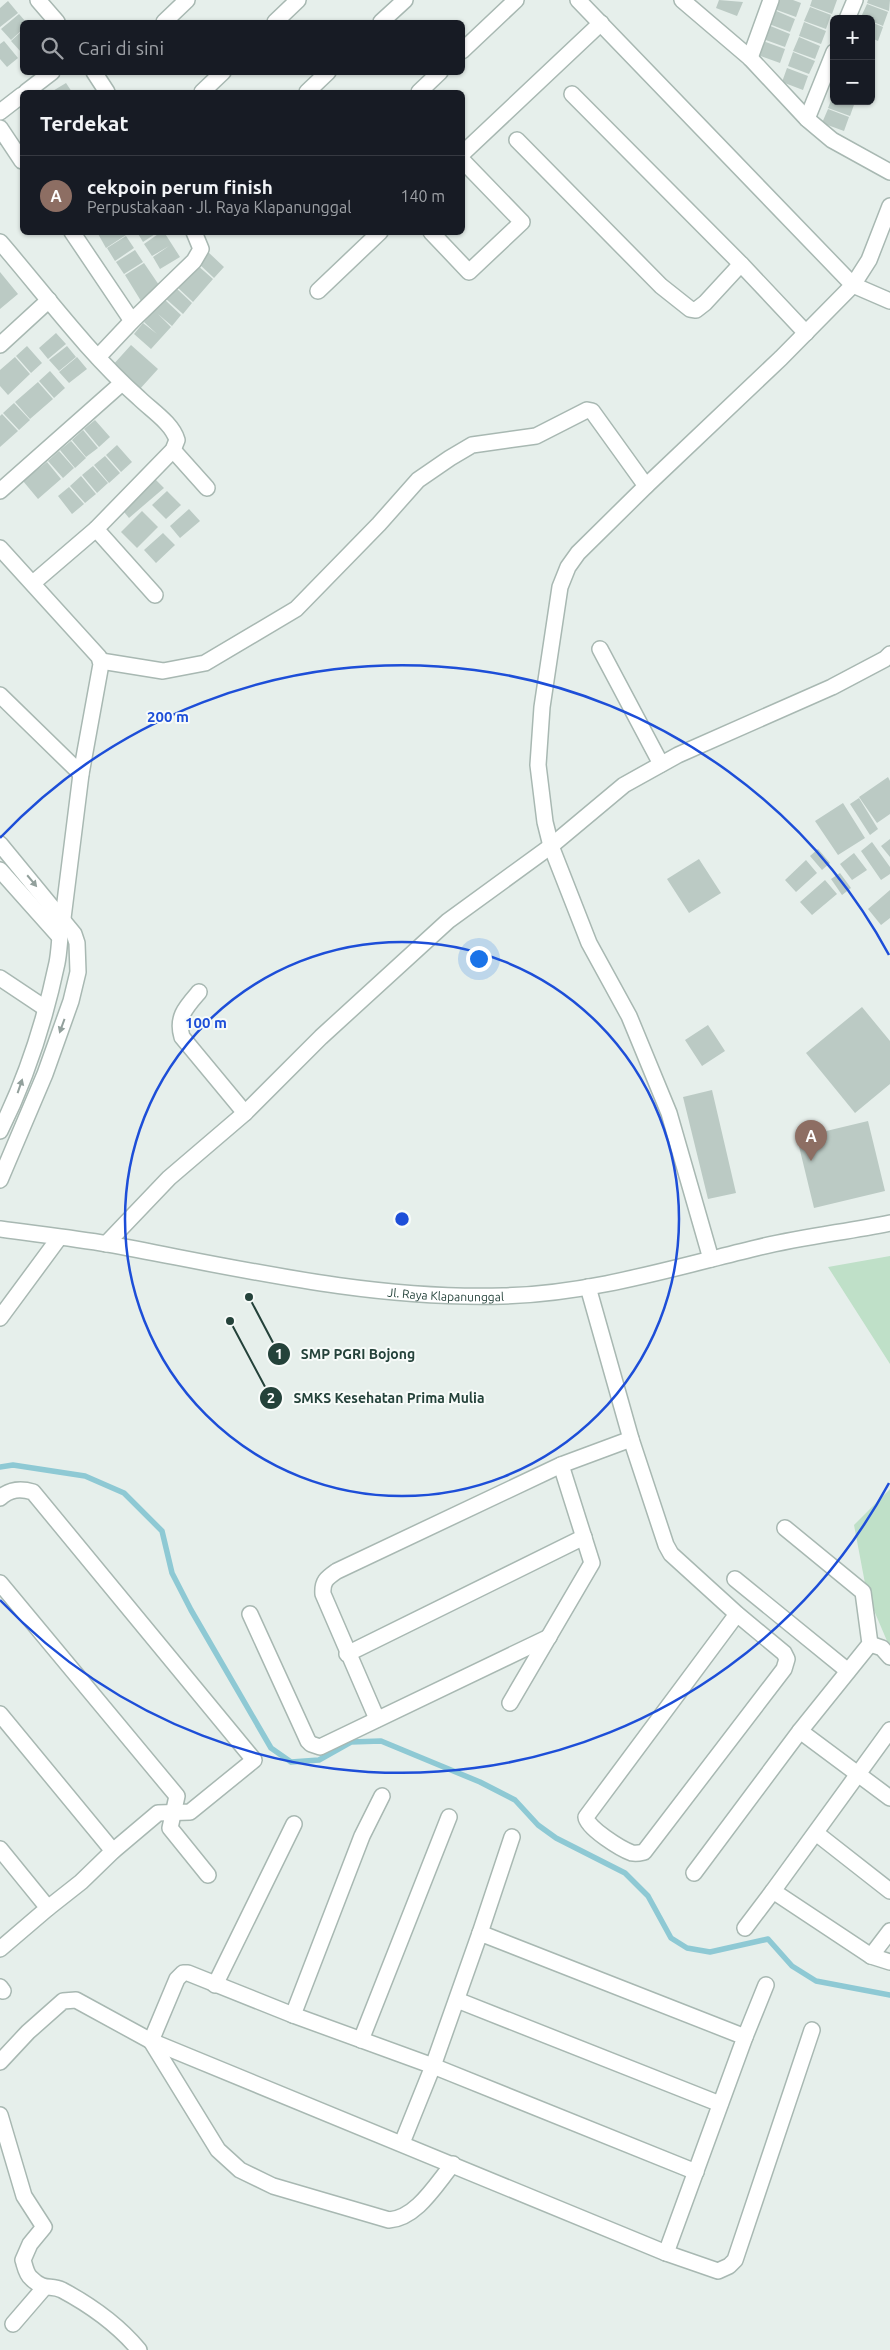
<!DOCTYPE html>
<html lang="id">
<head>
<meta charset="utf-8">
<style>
  :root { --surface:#171b24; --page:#242831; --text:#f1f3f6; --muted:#9ea1a6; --line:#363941; --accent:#d93025 }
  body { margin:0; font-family:Ubuntu,sans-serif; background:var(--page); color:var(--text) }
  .controls { position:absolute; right:15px; top:15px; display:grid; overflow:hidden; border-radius:8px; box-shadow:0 1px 4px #0004 }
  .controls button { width:45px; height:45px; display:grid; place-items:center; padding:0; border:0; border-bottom:1px solid var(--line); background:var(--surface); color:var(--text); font:25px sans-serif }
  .you { position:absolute; left:478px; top:958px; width:18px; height:18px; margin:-12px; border:4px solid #fff; border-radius:50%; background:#1a73e8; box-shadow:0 0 0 8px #1a73e833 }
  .badge { display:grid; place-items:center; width:32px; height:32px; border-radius:50%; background:var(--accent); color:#fff; font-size:16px; font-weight:700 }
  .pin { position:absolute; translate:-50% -41px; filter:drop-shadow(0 1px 2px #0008) }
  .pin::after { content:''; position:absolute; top:26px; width:18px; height:15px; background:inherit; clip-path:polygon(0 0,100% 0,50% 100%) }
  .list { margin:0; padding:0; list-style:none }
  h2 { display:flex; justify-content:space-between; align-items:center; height:65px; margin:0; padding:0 20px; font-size:21px }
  h2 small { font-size:16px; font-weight:400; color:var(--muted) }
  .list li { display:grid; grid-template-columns:32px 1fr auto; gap:15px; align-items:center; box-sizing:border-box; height:80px; padding:0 20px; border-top:1px solid var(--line) }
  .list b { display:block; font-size:19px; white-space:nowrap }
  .list p { margin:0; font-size:16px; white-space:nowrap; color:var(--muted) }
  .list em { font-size:16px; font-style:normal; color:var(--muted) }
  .icon { flex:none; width:28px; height:28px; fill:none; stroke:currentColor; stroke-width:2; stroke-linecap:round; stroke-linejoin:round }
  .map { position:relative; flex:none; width:890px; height:2350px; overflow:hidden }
  .search { position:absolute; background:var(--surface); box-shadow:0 1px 4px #0004; left:20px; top:20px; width:445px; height:55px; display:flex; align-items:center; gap:12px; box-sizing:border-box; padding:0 18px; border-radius:8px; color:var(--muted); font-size:19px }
  .panel { position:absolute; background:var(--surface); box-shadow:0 1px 4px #0004; left:20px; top:90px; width:445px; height:145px; border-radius:8px }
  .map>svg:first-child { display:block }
</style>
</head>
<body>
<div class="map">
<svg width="890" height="2350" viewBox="0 0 890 2350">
  <rect width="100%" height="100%" fill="#e6efeb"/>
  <path fill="#bfe0c8" d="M890 1256V1364L828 1267Z
    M890 1489V1648L867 1594 854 1525Z"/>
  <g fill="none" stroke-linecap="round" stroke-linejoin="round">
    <path stroke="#8ec9d4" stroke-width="5.5" d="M0 1467 13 1465 85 1476 124 1493 162 1531 172 1573 191 1610 271 1748 291 1762 319 1760 351 1742 381 1741 480 1782 515 1800 538 1825 556 1838 625 1873 648 1896 671 1938 687 1948 710 1952 768 1939 792 1966 816 1981 890 1995"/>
  </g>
  <path fill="#bbcac4" d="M719 0 743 2 737 16 716 8Z
    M778 0H793L801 3 796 17 774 9Z
    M812 0H837L832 14 810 6Z
    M868 0H890L889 11 867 3Z
    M8 1 18 13 0 27V8Z
    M867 4 888 12 883 26 871 21V19L861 17Z
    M810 7 831 15 826 29 804 21Z
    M774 10 795 19 790 32 769 24Z
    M19 14 26 22H22V30L11 40 1 29Z
    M804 22 826 31 821 44 799 36Z
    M871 22 883 27 878 41 871 38Z
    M768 25 790 34 785 47 763 39Z
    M22 31V50L21 52 11 41Z
    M799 37 820 46 815 59 793 51Z
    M4 41 18 58 7 67 0 59V44Z
    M763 41 785 49 780 63 758 55Z
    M793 52 815 61 809 74 788 66Z
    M787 68 808 76 803 90 782 82Z
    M66 83 72 92H51Z
    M834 93V101L855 102 850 116 828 108Z
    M828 109 849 117 844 131 822 123Z
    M97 232H124L126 235 106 248Z
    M137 232H158L143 242Z
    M161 232H164L180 257 160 269 153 257 169 246 152 256 144 244Z
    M126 236 134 248 115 261 107 248Z
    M135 250 143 262 124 274 116 262Z
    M207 251 224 267 214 278 197 262Z
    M144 263 161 288 141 301 133 288 150 277 133 288 125 275Z
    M196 264 213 279 193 302 176 286Z
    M0 272 18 294 0 309Z
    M175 287 192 303 183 314 165 298Z
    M164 299 181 315 172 326 158 314 171 327 151 349 134 334 143 323 157 334 144 322Z
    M56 333 66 344 48 359 39 348Z
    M131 345 158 369 139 390 112 366Z
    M27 346 42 363 31 373 16 356Z
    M67 346 76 357 59 371 49 360Z
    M15 357 30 374 8 395 0 386V370Z
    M77 357 87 369 69 383 59 372Z
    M50 371 65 388 54 398 39 381Z
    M38 382 53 399 30 419 15 402Z
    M14 403 30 420 19 430 3 413Z
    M2 414 18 431 0 447V416Z
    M95 420 110 437 99 447 84 429Z
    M83 430 98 448 86 457 72 440Z
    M71 441 86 458 75 468 60 450Z
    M117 445 132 462 121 472 106 455Z
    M59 451 74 468 63 478 48 461Z
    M105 456 120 473 109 483 94 465Z
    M47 462 61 479 38 499 23 481Z
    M93 466 108 483 97 493 82 475Z
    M81 476 96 494 85 503 70 486Z
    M154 478 164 488 129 518 120 507Z
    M69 487 84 504 72 514 58 496Z
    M167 491 181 505 166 519 152 505Z
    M189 509 200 521 180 538 170 526Z
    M142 511 158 527 137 548 121 532Z
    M163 533 175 545 156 563 144 550Z
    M888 777 890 781V814L877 823 859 797Z
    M859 798 878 829 870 835 850 804Z
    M843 803 865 838 838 855 815 821Z
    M890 839V857L881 846Z
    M872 842 890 867V874L881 880 861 851Z
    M818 849 830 863 822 870 810 856Z
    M854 853 867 870 852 880 840 864Z
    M699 859 721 893 689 913 667 879Z
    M806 860 817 873 796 892 785 880Z
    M840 873 851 888 842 895 831 879Z
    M825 880 837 894 812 915 800 902Z
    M890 890V918L881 925 868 909Z
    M862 1007 890 1041V1084L855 1113 806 1053Z
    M708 1025 725 1051 702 1066 685 1040Z
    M712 1090 736 1193 708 1199 683 1097Z
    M868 1121 885 1191 814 1208 797 1138Z"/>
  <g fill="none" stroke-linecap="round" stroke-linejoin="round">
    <defs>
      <g id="minor">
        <path d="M38 0 57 22"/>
        <path d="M578 0 853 285 890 301"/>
        <path d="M682 0 750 58 807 119 832 140 890 172"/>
        <path d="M847 19 855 0"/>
        <path d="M164 22 187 0"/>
        <path d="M275 22 298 0"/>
        <path d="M381 22 405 0"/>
        <path d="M462 51 516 0"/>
        <path d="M750 58 771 0"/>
        <path d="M94 72 107 92"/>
        <path d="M26 92 52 72"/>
        <path d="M202 92 223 72"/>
        <path d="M307 92 328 72"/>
        <path d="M419 92 440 72"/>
        <path d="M572 94 741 264 806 333"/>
        <path d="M0 112 22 95"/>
        <path d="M807 119 834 52"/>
        <path d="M0 128 22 161"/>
        <path d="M517 140 661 286 690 309 696 310 705 303 741 264"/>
        <path d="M462 154 601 23"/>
        <path d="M72 232 132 321"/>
        <path d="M431 232 469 272 522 222 462 160"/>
        <path d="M0 242C45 294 87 352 139 398 151 410 172 423 177 440L173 450 96 529 33 583"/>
        <path d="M318 291 380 232"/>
        <path d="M0 345 49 300"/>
        <path d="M98 357 132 321 194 261 201 249 194 232"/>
        <path d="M173 450 207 488"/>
        <path d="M0 491 122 383"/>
        <path d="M96 529 155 595"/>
        <path d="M0 548 99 657 101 664 81 774 63 918C59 934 60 948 57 963 45 1020 26 1079 0 1131"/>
        <path d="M600 649 661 764"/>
        <path d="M101 661 163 671 205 663 296 609 379 524 418 480 450 458 472 445 536 436 587 410 592 411 646 486"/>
        <path d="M0 695 81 774"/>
        <path d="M0 844 74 934 77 943 78 972 71 1001 45 1074 0 1180"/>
        <path d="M0 870 58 935"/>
        <path d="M0 978 45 1008"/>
        <path d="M199 992C186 1007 176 1017 182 1037L245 1113"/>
        <path id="s1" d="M0 1229C36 1234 72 1238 108 1244 238 1268 370 1300 503 1296 589 1294 673 1268 756 1248 800 1237 846 1232 890 1223"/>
        <path d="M106 1244 169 1178 245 1113 321 1037 448 921 551 846 624 785 678 755 832 687 885 659 890 654"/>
        <path d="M711 1259 669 1113 629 1016 589 943 551 846 545 822 538 765 542 707 560 587 568 567 578 553 646 486 781 358 853 285 869 260 890 206"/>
        <path d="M588 1287 631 1439 666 1545 671 1554 737 1614 784 1653 787 1659 784 1669 644 1852C640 1853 637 1854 632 1853 621 1849 587 1828 586 1817L737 1614"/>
        <path d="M0 1318 59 1238"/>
        <path d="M0 1498C10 1489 20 1488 33 1492L254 1760 190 1812 158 1813 113 1851 81 1882 48 1908"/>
        <path d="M785 1528 863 1592 870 1644 800 1731 890 1798"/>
        <path d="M735 1579 848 1671"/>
        <path d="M0 1583 177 1796 170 1828 208 1875"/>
        <path d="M250 1614 308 1741 311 1744 320 1747 549 1637"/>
        <path d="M870 1644 882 1648 890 1657"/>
        <path d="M347 1654 584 1537"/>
        <path d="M510 1703 592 1563 561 1465"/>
        <path d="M0 1714 113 1851"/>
        <path d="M377 1719 323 1594C322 1581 327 1578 337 1571L561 1465 631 1439"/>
        <path d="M890 1730 773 1891 871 1956 890 1962"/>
        <path d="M816 1833 890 1891"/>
        <path d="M0 1849 48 1908 0 1949"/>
        <path d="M694 1873 800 1731"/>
        <path d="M745 1928 773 1891"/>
        <path d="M480 1933 512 1837"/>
        <path d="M871 1956 890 1931"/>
        <path d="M215 1985 294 1824"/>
        <path d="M0 1987 3 1991"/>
        <path d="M457 2000 720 2104"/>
        <path d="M293 2015 362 1836 382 1796"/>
        <path d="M745 2037 766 1985"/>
        <path d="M361 2040 449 1817"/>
        <path d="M0 2062 28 2032 63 2001 76 2000 151 2041 666 2253 718 2271 729 2266 735 2260 812 2030"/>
        <path d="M0 2115 24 2196 44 2227 30 2244 23 2260C25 2266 26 2274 31 2278 45 2292 50 2284 62 2290 90 2305 119 2326 139 2350"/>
        <path d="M402 2143 433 2066 480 1933 745 2037 666 2253"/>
        <path d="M453 2164C436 2184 417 2218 389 2220L273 2186 240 2170 218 2150 151 2041 177 1979 183 1973H188L293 2015 433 2066 696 2172"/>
        <path d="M13 2324 44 2288"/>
      </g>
    </defs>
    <use href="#minor" stroke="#a8b8b2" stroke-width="18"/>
    <use href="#minor" stroke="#fff" stroke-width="15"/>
  </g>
  <defs><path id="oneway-solid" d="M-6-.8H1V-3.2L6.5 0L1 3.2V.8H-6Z" transform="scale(1.25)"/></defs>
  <g fill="#92a09c">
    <use href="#oneway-solid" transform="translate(32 881) rotate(50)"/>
    <use href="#oneway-solid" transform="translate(62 1026) rotate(110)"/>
    <use href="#oneway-solid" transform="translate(20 1086) rotate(-71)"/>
  </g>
  <g fill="none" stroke="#1d4ed8" stroke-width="2.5">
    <circle cx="402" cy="1219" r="277"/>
    <path d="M889 1483A554 554 0 0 1 0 1600M0 838A554 554 0 0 1 889 955"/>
  </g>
  <g text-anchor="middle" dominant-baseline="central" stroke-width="4" stroke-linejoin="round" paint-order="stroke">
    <g font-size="12" fill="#24423a" stroke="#f7fbf9">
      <text stroke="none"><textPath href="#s1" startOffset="451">Jl. Raya Klapanunggal</textPath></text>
    </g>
  </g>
  <circle cx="402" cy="1219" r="8" fill="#1d4ed8" stroke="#f7fbf9" stroke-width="2.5"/>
  <g font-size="15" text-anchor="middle" font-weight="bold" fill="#1d4ed8" stroke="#f7fbf9" stroke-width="4" stroke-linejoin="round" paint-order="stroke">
    <text x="168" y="722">200 m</text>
    <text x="206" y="1028">100 m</text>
  </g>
  <path fill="none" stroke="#24423a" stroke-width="2" d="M249 1297L279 1354M230 1321L271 1398"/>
  <g fill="#24423a" stroke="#f7fbf9" stroke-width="2">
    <circle cx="249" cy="1297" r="5"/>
    <circle cx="230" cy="1321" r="5"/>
    <circle cx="279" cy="1354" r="12"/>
    <circle cx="271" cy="1398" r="12"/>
  </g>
  <g font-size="15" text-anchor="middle" font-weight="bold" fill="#fff">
    <text x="279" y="1359">1</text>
    <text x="271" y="1403">2</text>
  </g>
  <g font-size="14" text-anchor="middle" font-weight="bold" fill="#24423a" stroke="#f7fbf9" stroke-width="4" stroke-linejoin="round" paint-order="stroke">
    <text x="358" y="1359">SMP PGRI Bojong</text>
    <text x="389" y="1403">SMKS Kesehatan Prima Mulia</text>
  </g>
</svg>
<div class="controls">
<button>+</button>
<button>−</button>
</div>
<div class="you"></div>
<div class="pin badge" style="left:811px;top:1161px;background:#8d6e63">A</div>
<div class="search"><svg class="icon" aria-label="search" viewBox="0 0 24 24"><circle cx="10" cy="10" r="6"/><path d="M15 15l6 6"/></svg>Cari di sini</div>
<section class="panel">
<h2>Terdekat<small></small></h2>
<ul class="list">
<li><span class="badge" style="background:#8d6e63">A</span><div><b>cekpoin perum finish</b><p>Perpustakaan · Jl. Raya Klapanunggal</p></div><em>140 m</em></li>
</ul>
</section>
</div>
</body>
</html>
